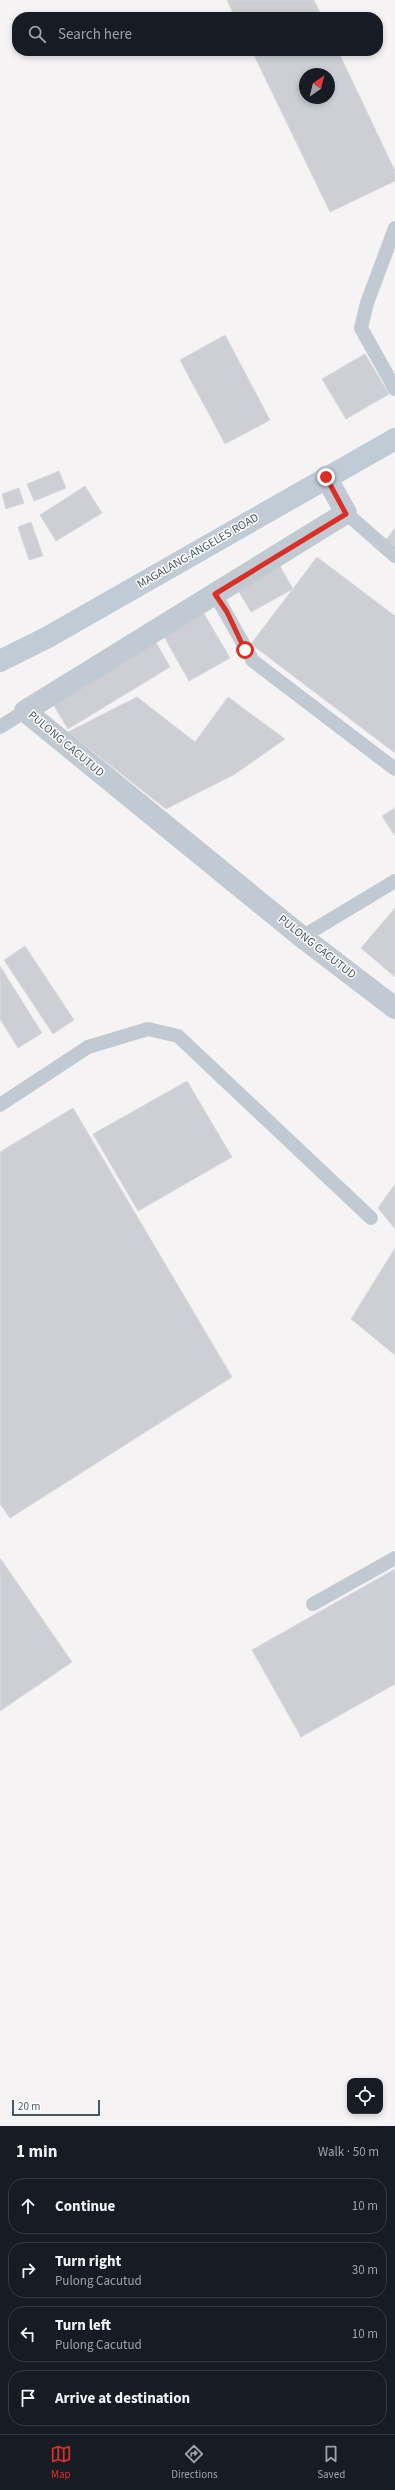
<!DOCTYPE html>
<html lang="en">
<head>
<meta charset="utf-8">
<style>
  :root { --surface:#171b24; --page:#242831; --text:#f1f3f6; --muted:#9ea1a6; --line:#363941; --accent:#d93025 }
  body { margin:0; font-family:"Source Sans 3",sans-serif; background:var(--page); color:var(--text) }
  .controls { position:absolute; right:12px; bottom:12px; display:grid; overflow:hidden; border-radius:8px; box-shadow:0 2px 6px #0003 }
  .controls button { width:36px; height:36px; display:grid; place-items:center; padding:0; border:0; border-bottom:1px solid var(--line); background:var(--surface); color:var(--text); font:20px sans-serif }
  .compass { position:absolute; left:299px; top:68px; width:36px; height:36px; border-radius:50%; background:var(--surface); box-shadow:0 2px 6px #0003; rotate:35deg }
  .scale { position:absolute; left:12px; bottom:10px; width:88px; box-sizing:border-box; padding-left:4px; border:2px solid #4a5661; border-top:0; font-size:11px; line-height:14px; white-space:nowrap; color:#4a5661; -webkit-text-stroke:3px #fff; paint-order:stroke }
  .stop { position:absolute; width:12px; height:12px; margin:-9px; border:3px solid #d93025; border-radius:50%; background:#fff }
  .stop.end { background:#d93025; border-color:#fff; box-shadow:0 1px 4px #0008 }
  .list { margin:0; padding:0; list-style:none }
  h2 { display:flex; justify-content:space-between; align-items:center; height:52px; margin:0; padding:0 16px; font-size:17px }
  h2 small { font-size:13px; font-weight:400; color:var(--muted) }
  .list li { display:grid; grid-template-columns:26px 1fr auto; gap:12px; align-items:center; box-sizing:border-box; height:56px; margin:0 8px 8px; padding:0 8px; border:1px solid var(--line); border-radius:16px }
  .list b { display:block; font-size:15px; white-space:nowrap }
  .list p { margin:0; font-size:13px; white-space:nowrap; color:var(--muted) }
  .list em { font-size:13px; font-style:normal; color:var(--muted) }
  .icon { flex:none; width:22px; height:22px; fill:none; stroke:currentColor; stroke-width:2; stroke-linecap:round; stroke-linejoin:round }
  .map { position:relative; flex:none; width:395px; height:2126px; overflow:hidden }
  .search { position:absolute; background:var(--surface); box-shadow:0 2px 6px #0003; left:12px; right:12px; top:12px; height:44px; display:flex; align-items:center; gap:10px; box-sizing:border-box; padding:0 14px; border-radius:16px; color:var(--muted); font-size:15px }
  .sheet { height:308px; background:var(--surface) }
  nav { display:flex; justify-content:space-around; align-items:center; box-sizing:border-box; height:56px; border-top:1px solid var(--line); background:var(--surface); font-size:11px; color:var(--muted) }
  nav a { display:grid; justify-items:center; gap:2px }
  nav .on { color:var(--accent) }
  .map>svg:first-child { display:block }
</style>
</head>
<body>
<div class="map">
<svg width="395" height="2126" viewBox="0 0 395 2126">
  <rect width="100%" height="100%" fill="#f5f3f3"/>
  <path fill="#cdcfd5" stroke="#d7d9de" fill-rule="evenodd" d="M227 0H314L322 17H235Z
    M252 51H338L395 171V181L330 212ZM305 74H329V98H305Z
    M225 335 270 420 225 444 180 360Z
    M365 354 389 394 346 419 322 379Z
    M59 471 66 488 34 501 27 484Z
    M85 486 102 513 56 541 40 515Z
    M19 488 24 503 6 509 2 494Z
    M31 522 43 556 29 560 18 527Z
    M395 528V546L386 540Z
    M317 557 395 616V753L251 644Z
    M278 563 293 589 251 612 236 587Z
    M203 612 230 658 189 681 163 635Z
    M154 639 170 667 68 729 51 701Z
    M137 697 195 742 228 697 285 739 235 774 166 809 68 732Z
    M395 808V836L382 816Z
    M395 908V977L361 948Z
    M25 946 74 1020 53 1034 4 960Z
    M0 966 42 1033 18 1048 0 1019Z
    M187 1081 232 1157 138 1211 93 1134Z
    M73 1108 232 1377 10 1518 0 1504V1152Z
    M395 1184V1229L378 1208Z
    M395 1248V1355L351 1319Z
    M0 1558 72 1662 0 1711Z
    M395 1569V1684L301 1737 252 1650Z"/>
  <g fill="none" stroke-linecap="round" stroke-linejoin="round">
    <path stroke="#c1cad2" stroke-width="14" d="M395 228 367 303 361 328 395 389
      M346 513 395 556
      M215 594 253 661 395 769
      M0 727 25 711
      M302 937 395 881
      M0 1105 88 1047 148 1029 178 1036 371 1218
      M313 1604 395 1558"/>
    <path stroke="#c1cad2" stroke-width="22" d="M326 477 346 513 25 711 302 937 395 1008"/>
    <path stroke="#c1cbd6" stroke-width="22" d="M0 661 48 637 395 439"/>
  </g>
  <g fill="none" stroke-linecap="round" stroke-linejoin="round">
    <path stroke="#d93025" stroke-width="5" d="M245 650 227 612 215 594 346 514 326 477"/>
  </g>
  <g text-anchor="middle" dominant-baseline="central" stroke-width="3" stroke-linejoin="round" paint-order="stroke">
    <g font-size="12" fill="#4a5661" stroke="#fff">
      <text transform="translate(198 551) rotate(-30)">MAGALANG-ANGELES ROAD</text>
      <text transform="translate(66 744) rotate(40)">PULONG CACUTUD</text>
      <text transform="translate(317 947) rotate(38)">PULONG CACUTUD</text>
    </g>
  </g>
</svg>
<div class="controls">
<button><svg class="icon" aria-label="locate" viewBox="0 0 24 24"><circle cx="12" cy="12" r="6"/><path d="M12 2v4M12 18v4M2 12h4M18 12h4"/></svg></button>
</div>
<svg class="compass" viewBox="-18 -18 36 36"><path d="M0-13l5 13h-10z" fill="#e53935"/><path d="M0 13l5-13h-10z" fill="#9ea1a6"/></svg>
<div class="scale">20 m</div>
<div class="stop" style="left:245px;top:650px"></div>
<div class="stop end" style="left:326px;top:477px"></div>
<div class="search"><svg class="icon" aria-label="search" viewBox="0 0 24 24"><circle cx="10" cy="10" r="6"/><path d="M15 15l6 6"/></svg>Search here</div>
</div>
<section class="sheet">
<h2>1 min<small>Walk · 50 m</small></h2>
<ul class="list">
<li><svg class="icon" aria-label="ahead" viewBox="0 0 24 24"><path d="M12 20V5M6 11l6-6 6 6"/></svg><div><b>Continue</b></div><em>10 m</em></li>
<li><svg class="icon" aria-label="right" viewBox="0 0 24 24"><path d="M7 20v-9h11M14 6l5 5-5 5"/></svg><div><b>Turn right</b><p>Pulong Cacutud</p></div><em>30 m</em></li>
<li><svg class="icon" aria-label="left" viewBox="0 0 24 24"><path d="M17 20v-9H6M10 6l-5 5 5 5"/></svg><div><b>Turn left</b><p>Pulong Cacutud</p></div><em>10 m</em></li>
<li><svg class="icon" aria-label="arrive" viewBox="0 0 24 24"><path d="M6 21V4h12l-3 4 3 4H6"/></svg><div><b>Arrive at destination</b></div></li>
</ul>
</section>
<nav>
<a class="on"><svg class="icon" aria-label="map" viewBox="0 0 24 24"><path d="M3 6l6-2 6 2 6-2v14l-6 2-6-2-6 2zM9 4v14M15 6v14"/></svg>Map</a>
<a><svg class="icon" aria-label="directions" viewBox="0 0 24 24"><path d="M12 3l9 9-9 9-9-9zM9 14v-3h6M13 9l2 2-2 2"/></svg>Directions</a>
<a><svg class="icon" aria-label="saved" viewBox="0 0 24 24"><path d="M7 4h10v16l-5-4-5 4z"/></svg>Saved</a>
</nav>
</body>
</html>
